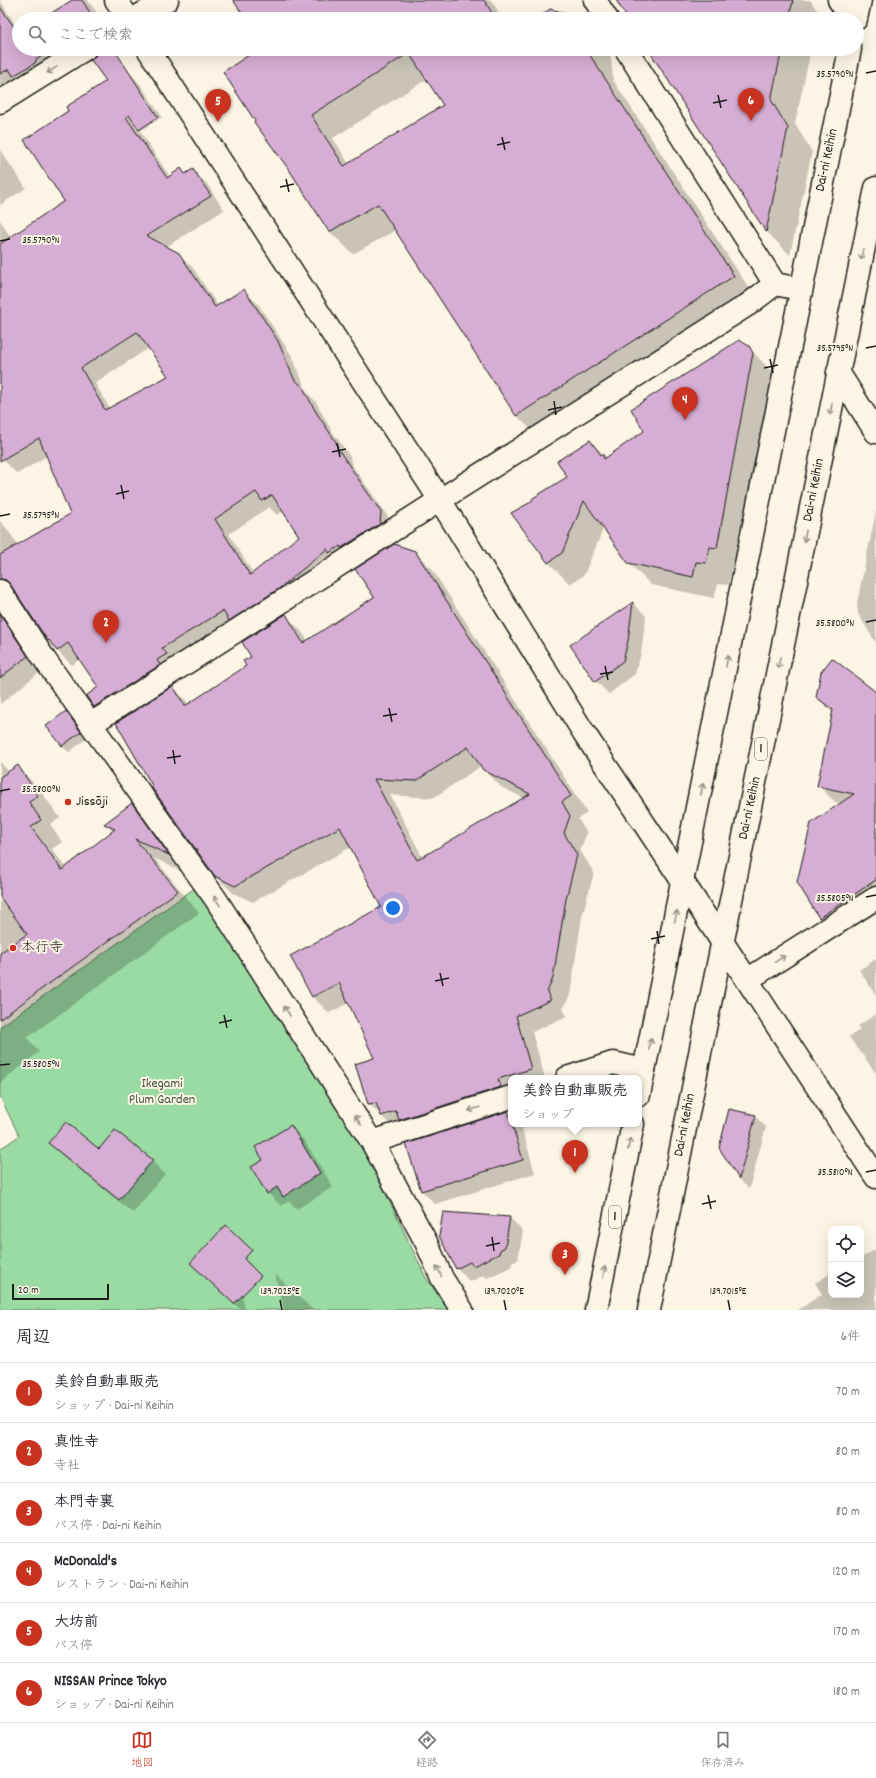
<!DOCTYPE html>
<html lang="ja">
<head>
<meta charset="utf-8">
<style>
  :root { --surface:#fff; --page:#f7f7f7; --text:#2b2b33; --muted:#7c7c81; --line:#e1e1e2; --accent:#c8321e }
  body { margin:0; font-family:Dekko,"Klee One",sans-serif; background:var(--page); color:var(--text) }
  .controls { position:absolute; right:12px; bottom:12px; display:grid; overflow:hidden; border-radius:8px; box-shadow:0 4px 16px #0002 }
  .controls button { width:36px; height:36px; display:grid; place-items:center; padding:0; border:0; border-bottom:1px solid var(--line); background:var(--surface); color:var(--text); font:20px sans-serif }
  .scale { position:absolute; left:12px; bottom:10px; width:97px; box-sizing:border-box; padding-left:4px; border:2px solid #1c1c1c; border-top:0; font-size:11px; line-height:14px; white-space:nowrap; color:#1c1c1c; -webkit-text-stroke:3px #fcf5e5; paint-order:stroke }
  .you { position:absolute; left:393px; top:908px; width:14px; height:14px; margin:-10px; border:3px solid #fff; border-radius:50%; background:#1a73e8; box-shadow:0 0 0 6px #1a73e833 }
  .badge { display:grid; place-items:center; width:26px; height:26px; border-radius:50%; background:var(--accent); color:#fff; font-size:13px; font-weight:700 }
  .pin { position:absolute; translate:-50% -33px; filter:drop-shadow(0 1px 2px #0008) }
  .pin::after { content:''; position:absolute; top:21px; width:14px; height:12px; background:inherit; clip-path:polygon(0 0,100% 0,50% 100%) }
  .popup { position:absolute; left:508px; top:1075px; width:134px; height:52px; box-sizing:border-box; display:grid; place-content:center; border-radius:8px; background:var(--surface); filter:drop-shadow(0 1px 3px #0005); font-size:13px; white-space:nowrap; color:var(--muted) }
  .popup b { font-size:15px; color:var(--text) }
  .popup::after { content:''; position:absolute; left:50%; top:100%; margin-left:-8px; border:8px solid transparent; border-top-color:var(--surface) }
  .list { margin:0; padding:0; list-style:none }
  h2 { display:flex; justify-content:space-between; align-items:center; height:52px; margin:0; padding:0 16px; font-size:17px }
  h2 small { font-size:13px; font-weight:400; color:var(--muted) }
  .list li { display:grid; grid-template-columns:26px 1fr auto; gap:12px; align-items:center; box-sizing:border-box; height:60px; padding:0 16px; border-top:1px solid var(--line) }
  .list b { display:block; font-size:15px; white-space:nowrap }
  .list p { margin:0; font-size:13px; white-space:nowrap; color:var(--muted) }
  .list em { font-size:13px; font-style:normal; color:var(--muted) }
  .icon { flex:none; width:22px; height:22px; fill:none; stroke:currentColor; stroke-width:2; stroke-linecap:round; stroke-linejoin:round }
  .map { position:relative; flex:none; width:876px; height:1310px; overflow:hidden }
  .search { position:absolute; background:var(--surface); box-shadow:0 4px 16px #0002; left:12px; right:12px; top:12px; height:44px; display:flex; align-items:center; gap:10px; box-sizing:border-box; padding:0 14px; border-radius:22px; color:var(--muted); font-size:15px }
  .sheet { height:412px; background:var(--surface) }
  nav { display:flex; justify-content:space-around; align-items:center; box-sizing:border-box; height:56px; border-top:1px solid var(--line); background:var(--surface); font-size:11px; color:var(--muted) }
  nav a { display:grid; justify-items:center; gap:2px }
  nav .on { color:var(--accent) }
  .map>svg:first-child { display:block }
</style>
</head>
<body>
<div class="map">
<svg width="876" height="1310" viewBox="0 0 876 1310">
  <rect width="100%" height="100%" fill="#fcf5e5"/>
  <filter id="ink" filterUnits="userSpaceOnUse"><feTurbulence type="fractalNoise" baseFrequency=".025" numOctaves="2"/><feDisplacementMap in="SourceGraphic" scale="8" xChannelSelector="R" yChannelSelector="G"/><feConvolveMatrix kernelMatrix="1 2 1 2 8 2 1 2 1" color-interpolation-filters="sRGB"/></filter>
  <g filter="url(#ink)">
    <path fill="#9adba4" stroke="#5b7c60" d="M199 885 362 1143 426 1278 450 1310H0V1149L19 1136 0 1096V1027Z"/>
    <path fill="#fcf5e5" d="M855 0H876V32L874 31Z"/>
    <path fill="#0003" fill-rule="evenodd" d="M0 0 19 31V49H90L0 96Z
      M74 0H87L102 19H44Z
      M243 0H491L503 19H247Z
      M617 0H810L819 13 817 19H630Z
      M260 49H610L613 80 756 299 540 438 517 416 396 230 353 254 330 232 290 171ZM427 79 444 106 349 164 333 138Z
      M649 49H811L795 124 812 152 790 255 767 232Z
      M126 69 140 84 162 117 140 131 170 177 181 170 186 174 193 170 207 184 224 210 166 247 178 254 193 268 218 306 243 290 258 304 292 356 307 392 316 402 330 428 350 457 352 465 395 527 109 721 88 696 100 687 80 659 72 665 57 651 48 640 18 593 15 592 8 594 41 671 0 704V521L7 529 18 545 71 514 47 456 17 474 3 459 0 449V220L11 238 65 201 70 111ZM149 348 170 377 110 409 95 383ZM269 507 277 515 284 511 300 536 253 573 229 534Z
      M0 150 26 188 0 205Z
      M748 347 775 375 739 570 732 568 728 585 718 584 714 598 651 585 629 563 604 527 584 575 570 584 548 562 532 503 568 477 590 441 607 458 646 431Z
      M876 511V643L858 614 857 603Z
      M415 552 432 569 587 813 578 819 587 833 580 850 594 873 582 916 570 995 563 1009 567 1016 532 1032 545 1078H511V1106L398 1132 369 1104 376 1058 349 1003 329 1013 313 997 382 907 351 847 253 902 233 893 216 876 173 687 189 704 247 667 252 657 285 615 302 632 308 641 376 597ZM481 766 501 787 524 798 423 858 390 795 433 798Z
      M633 603 646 616 641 654 635 674 609 694 596 681 571 646Z
      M876 693V908L837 934 820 917 841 804 835 802 818 785 833 713 817 697Z
      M66 713 86 739 69 752 62 746Z
      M0 762 9 772 18 767 39 789 60 818 50 824 62 842 52 849 66 868 113 832 106 824 132 804 154 826 188 875 154 858 199 913 27 1038 39 1052 0 1083Z
      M876 959V995L859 970Z
      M876 1014V1073L849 1037 860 1030 858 1026Z
      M508 1112 511 1115V1124L521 1125 535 1173 435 1204 422 1191Z
      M755 1116 766 1127 749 1189 739 1179 720 1148Z
      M291 1127 304 1140 333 1187 297 1209 289 1201 281 1206 268 1193Z
      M50 1143 152 1161 165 1174 133 1213 63 1156Z
      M444 1213 510 1218 523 1231 518 1260 512 1263 511 1267 487 1278 484 1275 470 1282 457 1268Z
      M234 1244 245 1310H241L204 1276Z
      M876 1249V1310H798L822 1294 815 1283 831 1273V1295H861V1258Z
      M275 1274 313 1310H284Z"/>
    <path fill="#d6add3" stroke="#1c1c1c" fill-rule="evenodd" d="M72 0H82L94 19H42Z
      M233 0H484L496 19H246Z
      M616 0H793L789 19H628Z
      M0 7 19 34V49H53L36 60 35 63 13 76 9 69 0 74Z
      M550 9 586 18V19H536Z
      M97 49H114L158 117 139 130 129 115 126 117 167 178 181 168 185 174 193 169 211 196 147 236 179 253 215 307 244 289 278 341 294 379 302 386 316 412 336 442 338 449 381 512 380 524 341 548 340 546 329 553 327 549 280 588 229 621 223 611 162 648 167 654 157 660 160 665 94 707 86 696 98 687 68 643 57 651 49 640 48 641 10 584 6 580 0 579V555L70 514 39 438 0 461V244L64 201 24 140 68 111 66 107 106 81 91 60 96 55ZM137 332 168 376 105 410 81 368ZM256 492 262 501 272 495 299 536 250 575 215 519Z
      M258 49H590L591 57 734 276 516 416 378 204 329 232 290 171 254 122 255 121 223 72ZM409 53 443 105 344 166 311 115Z
      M648 49H782L771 100 788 128 766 232Z
      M739 340 749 346 753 353 717 548 710 547 706 563 696 562 693 577 628 563 584 501 562 553 548 563 511 513 531 502 533 498 567 477 557 461 590 440 601 455 603 454 604 459 644 431 631 409Z
      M394 544 415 551 571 796 562 802 570 816 564 833 577 855 566 899 553 978 547 992 551 1000 516 1016 531 1069 498 1079 501 1087 399 1120 396 1111 381 1116 376 1103 368 1104 355 1064 374 1058 339 983 312 997 290 956 381 907 340 827 235 886 215 876 152 788 153 787 116 723 173 686 185 706 246 666 243 661 251 657 242 642 286 614 303 643 374 597 355 569ZM468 747 483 770 530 794 417 860 374 779 416 781Z
      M633 602 628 641 623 661 595 682 570 645Z
      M0 614 28 656 0 678Z
      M832 658 876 692V880L819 918 797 882 811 823 854 794 817 786 833 710 816 697 821 672Z
      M66 711 81 732 62 746 46 726Z
      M18 765 38 796 29 802 41 820 31 827 62 870 115 829 104 824 132 803 169 855 135 839 178 891 0 1019V953L27 934 0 897V777Z
      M729 1109 756 1115 739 1179 719 1148Z
      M508 1111 523 1160 421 1191 406 1144Z
      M66 1122 99 1149 115 1130 153 1160 119 1200 48 1143Z
      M291 1125 320 1173 283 1197 277 1187 267 1194 251 1167 263 1160 255 1147Z
      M443 1212 510 1217 505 1247 500 1250 499 1254 473 1266 470 1262 456 1269 439 1236Z
      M226 1225 252 1250 244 1259 261 1276 234 1304 190 1263Z"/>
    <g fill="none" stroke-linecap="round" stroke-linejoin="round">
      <defs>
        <path id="minor" d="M116 0 129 19
          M595 0 607 19
          M839 0 851 19
          M133 19 167 0
          M148 49 440 500 584 733 683 882 876 1177
          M626 49 775 284
          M0 102 85 49
          M838 372 876 432
          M0 591 47 663 215 898 372 1142 426 1242 442 1278 462 1310
          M91 724 440 500 749 304 775 284 800 289
          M747 980 876 898
          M567 1078 613 1063 644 1070
          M372 1142 511 1097"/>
        <path id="highway" d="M856 19 860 0
          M639 1095 850 49
          M596 1310 633 1124
          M649 1310 703 1038 876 188"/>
      </defs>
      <use href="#minor" stroke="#1c1c1c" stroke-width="25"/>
      <use href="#highway" stroke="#1c1c1c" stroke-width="25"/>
      <use href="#minor" stroke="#fcf5e5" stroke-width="22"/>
      <use href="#highway" stroke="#fcf5e5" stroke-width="22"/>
    </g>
    <defs><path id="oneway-shaft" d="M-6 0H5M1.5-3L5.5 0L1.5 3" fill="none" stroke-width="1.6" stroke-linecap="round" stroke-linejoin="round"/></defs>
    <g stroke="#97938b">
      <use href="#oneway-shaft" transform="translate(52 70) rotate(148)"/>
      <use href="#oneway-shaft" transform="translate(862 254) rotate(102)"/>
      <use href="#oneway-shaft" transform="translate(831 409) rotate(101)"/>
      <use href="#oneway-shaft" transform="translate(805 536) rotate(101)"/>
      <use href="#oneway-shaft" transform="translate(727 661) rotate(-79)"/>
      <use href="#oneway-shaft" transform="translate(779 663) rotate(101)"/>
      <use href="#oneway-shaft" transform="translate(702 789) rotate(-79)"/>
      <use href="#oneway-shaft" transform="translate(217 901) rotate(-124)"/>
      <use href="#oneway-shaft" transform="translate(676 916) rotate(-78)"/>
      <use href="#oneway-shaft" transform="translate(780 959) rotate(-32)"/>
      <use href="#oneway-shaft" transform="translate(287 1011) rotate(-123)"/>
      <use href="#oneway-shaft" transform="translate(650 1044) rotate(-78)"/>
      <use href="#oneway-shaft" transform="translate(474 1109) rotate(162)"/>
      <use href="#oneway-shaft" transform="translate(358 1120) rotate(-123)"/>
      <use href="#oneway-shaft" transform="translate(629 1144) rotate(-79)"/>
      <use href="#oneway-shaft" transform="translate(439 1271) rotate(-115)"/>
      <use href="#oneway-shaft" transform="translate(604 1272) rotate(-79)"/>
    </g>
  </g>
  <path fill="none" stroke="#1c1c1c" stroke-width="1.5" d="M866 73 876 71M718 95 721 108M713 103 727 100M502 137 505 150M497 145 510 142M286 179 289 192M280 187 294 184M0 241 10 239M866 348 876 346M770 359 773 373M764 368 778 365M554 401 556 415M548 410 562 407M337 443 340 457M332 452 346 449M121 485 124 499M116 494 129 491M0 516 10 514M866 622 876 620M605 666 608 680M600 674 613 672M389 708 392 722M383 716 397 714M173 750 175 764M167 758 181 756M0 791 10 789M866 897 876 895M657 931 659 944M651 939 665 936M440 973 443 986M435 981 449 978M224 1015 227 1028M219 1023 232 1020M0 1065 10 1064M866 1172 876 1170M708 1195 711 1209M702 1204 716 1201M492 1237 494 1251M486 1246 500 1243M280 1300 282 1310M504 1300 506 1310M728 1300 730 1310"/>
  <g fill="#c8321e" stroke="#fcf5e5" stroke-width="1.5">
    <circle cx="68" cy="802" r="4"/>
    <circle cx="13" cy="948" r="4"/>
  </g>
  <g text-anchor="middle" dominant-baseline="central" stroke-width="4" stroke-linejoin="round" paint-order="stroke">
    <g fill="#fcf5e5" stroke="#5f5d58" stroke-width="1">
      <rect x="755" y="738" width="12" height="22" rx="3"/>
      <rect x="609" y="1206" width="12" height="22" rx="3"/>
    </g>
    <g font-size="13" font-weight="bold" fill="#1c1c1c">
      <text x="761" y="749">1</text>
      <text x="615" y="1217">1</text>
    </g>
    <g font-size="14" fill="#1c1c1c" stroke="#fcf5e5">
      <text transform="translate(827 160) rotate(-78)">Dai-ni Keihin</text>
      <text transform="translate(814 490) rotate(-79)">Dai-ni Keihin</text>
      <text transform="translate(750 808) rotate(-78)">Dai-ni Keihin</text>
      <text transform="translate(685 1125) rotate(-79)">Dai-ni Keihin</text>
    </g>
    <g font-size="14" fill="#1c1c1c" stroke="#fcf5e5" text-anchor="start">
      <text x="76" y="802">Jissōji</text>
      <text x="21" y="948">本行寺</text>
    </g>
    <g font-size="14" fill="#425545" stroke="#fcf5e5">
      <text x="162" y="1084">Ikegami<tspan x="162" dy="16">Plum Garden</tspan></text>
    </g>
  </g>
  <g font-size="10" text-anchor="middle" fill="#1c1c1c" stroke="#fcf5e5" stroke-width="4" stroke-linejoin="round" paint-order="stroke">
    <text x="835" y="77">35.5790°N</text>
    <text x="41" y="243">35.5790°N</text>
    <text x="835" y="351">35.5795°N</text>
    <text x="41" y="518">35.5795°N</text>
    <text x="835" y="626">35.5800°N</text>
    <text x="41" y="792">35.5800°N</text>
    <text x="835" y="901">35.5805°N</text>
    <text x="41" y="1067">35.5805°N</text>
    <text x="835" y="1175">35.5810°N</text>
    <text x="280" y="1294">139.7025°E</text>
    <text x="504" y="1294">139.7020°E</text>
    <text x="728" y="1294">139.7015°E</text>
  </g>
</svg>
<div class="controls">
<button><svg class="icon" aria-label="locate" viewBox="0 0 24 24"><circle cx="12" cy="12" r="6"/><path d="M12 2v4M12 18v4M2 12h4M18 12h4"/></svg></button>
<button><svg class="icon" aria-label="layers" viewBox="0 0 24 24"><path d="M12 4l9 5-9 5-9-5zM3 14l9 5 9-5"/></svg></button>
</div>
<div class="scale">20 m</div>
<div class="you"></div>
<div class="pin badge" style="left:575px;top:1173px">1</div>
<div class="popup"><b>美鈴自動車販売</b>ショップ</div>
<div class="pin badge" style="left:106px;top:643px">2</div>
<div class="pin badge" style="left:565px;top:1275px">3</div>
<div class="pin badge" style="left:685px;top:420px">4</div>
<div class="pin badge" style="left:218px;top:122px">5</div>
<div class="pin badge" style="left:751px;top:121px">6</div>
<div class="search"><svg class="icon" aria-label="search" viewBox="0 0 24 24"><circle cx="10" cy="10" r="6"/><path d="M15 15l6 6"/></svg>ここで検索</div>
</div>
<section class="sheet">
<h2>周辺<small>6件</small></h2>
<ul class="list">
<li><span class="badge">1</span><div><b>美鈴自動車販売</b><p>ショップ · Dai-ni Keihin</p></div><em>70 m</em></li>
<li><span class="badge">2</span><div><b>真性寺</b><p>寺社</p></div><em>80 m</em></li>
<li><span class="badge">3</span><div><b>本門寺裏</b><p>バス停 · Dai-ni Keihin</p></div><em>80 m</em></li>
<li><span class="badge">4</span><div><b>McDonald's</b><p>レストラン · Dai-ni Keihin</p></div><em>120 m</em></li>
<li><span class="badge">5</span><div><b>大坊前</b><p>バス停</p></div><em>170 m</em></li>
<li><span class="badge">6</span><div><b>NISSAN Prince Tokyo</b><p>ショップ · Dai-ni Keihin</p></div><em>180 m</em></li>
</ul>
</section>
<nav>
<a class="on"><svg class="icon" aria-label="map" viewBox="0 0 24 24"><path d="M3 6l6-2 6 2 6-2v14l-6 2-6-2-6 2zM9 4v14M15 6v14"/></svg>地図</a>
<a><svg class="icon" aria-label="directions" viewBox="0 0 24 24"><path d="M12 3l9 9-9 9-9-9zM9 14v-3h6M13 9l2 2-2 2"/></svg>経路</a>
<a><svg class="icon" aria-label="saved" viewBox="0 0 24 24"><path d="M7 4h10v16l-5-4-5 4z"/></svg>保存済み</a>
</nav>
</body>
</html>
